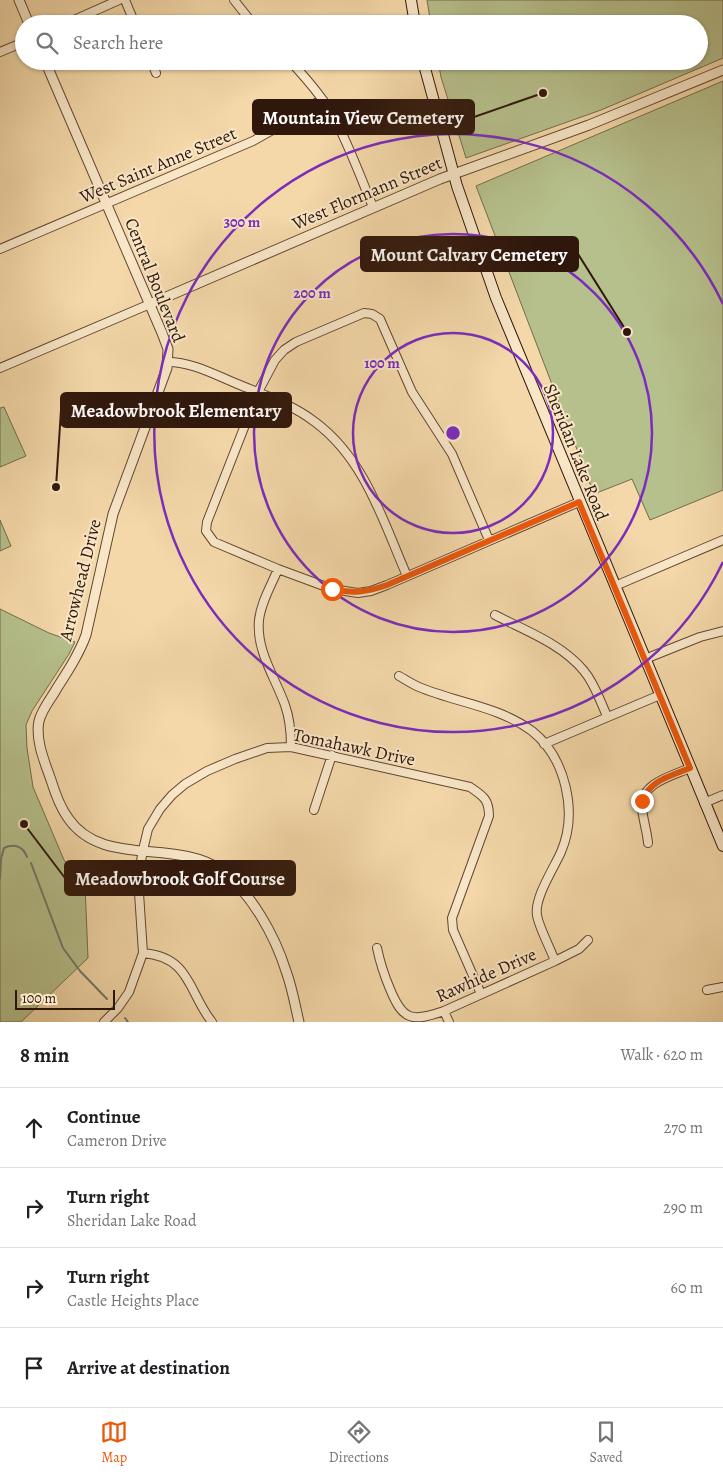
<!DOCTYPE html>
<html lang="en">
<head>
<meta charset="utf-8">
<style>
  :root { --surface:#fff; --page:#f6f6f6; --text:#202124; --muted:#757577; --line:#e0e0e0; --accent:#ea580c }
  body { margin:0; font-family:Alegreya,serif; background:var(--page); color:var(--text) }
  .scale { position:absolute; left:15px; bottom:12px; width:100px; box-sizing:border-box; padding-left:5px; border:2px solid #30170c; border-top:0; font-size:14px; line-height:18px; white-space:nowrap; color:#30170c; -webkit-text-stroke:4px #f8e6c7; paint-order:stroke }
  .stop { position:absolute; width:15px; height:15px; margin:-11px; border:4px solid #ea580c; border-radius:50%; background:#fff }
  .stop.end { background:#ea580c; border-color:#fff; box-shadow:0 1px 5px #0008 }
  .list { margin:0; padding:0; list-style:none }
  h2 { display:flex; justify-content:space-between; align-items:center; height:65px; margin:0; padding:0 20px; font-size:21px }
  h2 small { font-size:16px; font-weight:400; color:var(--muted) }
  .list li { display:grid; grid-template-columns:32px 1fr auto; gap:15px; align-items:center; box-sizing:border-box; height:80px; padding:0 20px; border-top:1px solid var(--line) }
  .list b { display:block; font-size:19px; white-space:nowrap }
  .list p { margin:0; font-size:16px; white-space:nowrap; color:var(--muted) }
  .list em { font-size:16px; font-style:normal; color:var(--muted) }
  .icon { flex:none; width:28px; height:28px; fill:none; stroke:currentColor; stroke-width:2; stroke-linecap:round; stroke-linejoin:round }
  .map { position:relative; flex:none; width:723px; height:1022px; overflow:hidden }
  .search { position:absolute; background:var(--surface); box-shadow:0 1px 4px #0004; left:15px; right:15px; top:15px; height:55px; display:flex; align-items:center; gap:12px; box-sizing:border-box; padding:0 18px; border-radius:28px; color:var(--muted); font-size:19px }
  .sheet { height:385px; background:var(--surface) }
  nav { display:flex; justify-content:space-around; align-items:center; box-sizing:border-box; height:70px; border-top:1px solid var(--line); background:var(--surface); font-size:14px; color:var(--muted) }
  nav a { display:grid; justify-items:center; gap:2px }
  nav .on { color:var(--accent) }
  .map>svg:first-child { display:block }
</style>
</head>
<body>
<div class="map">
<svg width="723" height="1022" viewBox="0 0 723 1022">
  <rect width="100%" height="100%" fill="#f4d8a9"/>
  <filter id="stains"><feTurbulence type="fractalNoise" baseFrequency=".004" numOctaves="4"/><feColorMatrix values="0 0 0 0 .2 0 0 0 0 .09 0 0 0 0 .02 0 0 0 .5 -.17"/></filter>
  <radialGradient id="worn" r=".72"><stop offset=".6" stop-color="#630" stop-opacity="0"/><stop offset="1" stop-color="#630" stop-opacity=".3"/></radialGradient>
  <path fill="#b6c08c" stroke="#736c4c" d="M427 0H723V58L601 110 466 158 441 77 438 61H699V24H431Z
    M723 81V490L650 520 632 479 594 494 476 186Z
    M4 407 26 456 0 467V408Z
    M0 520 11 546 0 551Z
    M0 609 49 633 75 642 69 654 32 711 26 725 27 748 33 787 64 860 85 885 88 958 21 1022H0Z"/>
  <g fill="none" stroke-linecap="round" stroke-linejoin="round">
    <path stroke="#71796a" stroke-width="2" d="M31 863 63 948 80 971 107 999
      M0 878 1 859 4 848C14 843 23 846 27 857
      M125 1018 128 1022"/>
    <defs>
      <path id="minor" d="M125 0 135 24
        M234 0 253 24
        M65 24 119 0
        M0 52 24 42
        M151 61 156 73
        M290 61C305 77 319 93 331 112 348 142 360 176 373 207
        M0 249 253 141 294 118 322 99
        M168 362C193 362 217 376 240 385 265 395 293 405 315 422 365 459 383 521 407 576
        M0 368 150 304
        M489 540 452 454 412 392 380 319 372 314 364 313 296 342 284 350 275 360 258 392 207 522 206 531 214 542 278 569 332 589 358 593 371 591 387 585 579 502
        M278 569C271 586 261 602 259 620 256 651 275 677 285 705 290 719 291 732 291 747
        M615 586 723 540
        M495 615C526 631 562 644 584 671 595 684 600 701 607 716
        M645 659 700 637 723 631
        M399 676C406 680 412 684 419 687 457 703 498 706 532 731 566 758 578 813 561 852 554 868 534 898 537 915 538 925 551 950 555 961
        M544 744 660 695
        M704 803 723 795
        M314 810 332 755
        M648 843C647 831 643 820 642 808 640 783 672 776 690 768
        M377 948C380 962 384 975 390 989 403 1021 412 1022 444 1011L555 961 579 949 588 940
        M143 953C191 957 188 992 212 1022
        M707 990 723 987
        M444 1011 449 1022
        M104 1022 118 1008 129 992 143 953 138 878 143 850 148 829 160 809 172 795 185 784 207 771 235 759 267 748 291 747 470 787C483 796 489 799 489 816L452 918 453 930 481 994"/>
      <path id="tertiary" d="M19 0 29 24
        M45 61 162 333 168 349 167 368 113 514 86 635C79 654 68 671 57 688 51 699 42 709 39 721 35 740 45 763 51 780 55 793 60 807 68 818 102 868 174 838 221 870 251 892 275 936 286 971 292 987 295 1005 299 1022
        M150 304 440 179 589 125 723 70"/>
      <path id="secondary" d="M411 0 415 24
        M423 61 457 186 496 298 723 846"/>
    </defs>
    <use href="#minor" stroke="#614733" stroke-width="10"/>
    <use href="#tertiary" stroke="#614733" stroke-width="11"/>
    <use href="#secondary" stroke="#30170c" stroke-width="12"/>
    <use href="#minor" stroke="#f8e6c7" stroke-width="8"/>
    <use href="#tertiary" stroke="#f8e6c7" stroke-width="9"/>
    <use href="#secondary" stroke="#f8e6c7" stroke-width="10"/>
  </g>
  <g fill="none" stroke-linecap="round" stroke-linejoin="round">
    <path stroke="#ea580c" stroke-width="6" d="M332 589C352 594 367 592 387 585L579 502 690 768C671 776 650 780 642 801"/>
  </g>
  <g fill="none" stroke="#7b2cbf" stroke-width="2.5">
    <circle cx="453" cy="433" r="100"/>
    <circle cx="453" cy="433" r="199"/>
    <path d="M723 562A299 299 0 1 1 723 304"/>
  </g>
  <g text-anchor="middle" dominant-baseline="central" stroke-width="4" stroke-linejoin="round" paint-order="stroke">
    <g font-size="18" fill="#30170c" stroke="#f8e6c7">
      <text transform="translate(158 165) rotate(-23)">West Saint Anne Street</text>
      <text transform="translate(367 193) rotate(-23)">West Flormann Street</text>
      <text transform="translate(155 280) rotate(68)">Central Boulevard</text>
      <text transform="translate(576 452) rotate(68)">Sheridan Lake Road</text>
      <text transform="translate(80 580) rotate(-76)">Arrowhead Drive</text>
      <text transform="translate(354 747) rotate(12)">Tomahawk Drive</text>
      <text transform="translate(486 975) rotate(-24)">Rawhide Drive</text>
    </g>
  </g>
  <circle cx="453" cy="433" r="8" fill="#7b2cbf" stroke="#f8e6c7" stroke-width="2.5"/>
  <g font-size="15" text-anchor="middle" font-weight="bold" fill="#7b2cbf" stroke="#f8e6c7" stroke-width="4" stroke-linejoin="round" paint-order="stroke">
    <text x="242" y="227">300 m</text>
    <text x="312" y="298">200 m</text>
    <text x="382" y="368">100 m</text>
  </g>
  <path fill="none" stroke="#30170c" stroke-width="2" d="M543 93L474 117M627 332L578 254M56 487L61 410M24 824L65 878"/>
  <g fill="#30170c" stroke="#f8e6c7" stroke-width="2">
    <circle cx="543" cy="93" r="5"/>
    <circle cx="627" cy="332" r="5"/>
    <circle cx="56" cy="487" r="5"/>
    <circle cx="24" cy="824" r="5"/>
  </g>
  <g fill="#30170c" stroke="#30170c" stroke-width="2">
    <rect x="253" y="100" width="221" height="34" rx="5"/>
    <rect x="361" y="237" width="217" height="34" rx="5"/>
    <rect x="61" y="393" width="230" height="34" rx="5"/>
    <rect x="65" y="861" width="230" height="34" rx="5"/>
  </g>
  <g font-size="19" text-anchor="middle" font-weight="bold" fill="#fff">
    <text x="363" y="124">Mountain View Cemetery</text>
    <text x="469" y="261">Mount Calvary Cemetery</text>
    <text x="176" y="417">Meadowbrook Elementary</text>
    <text x="180" y="885">Meadowbrook Golf Course</text>
  </g>
  <rect width="100%" height="100%" filter="url(#stains)"/>
  <rect width="100%" height="100%" fill="url(#worn)"/>
</svg>
<div class="scale">100 m</div>
<div class="stop" style="left:332px;top:589px"></div>
<div class="stop end" style="left:642px;top:801px"></div>
<div class="search"><svg class="icon" aria-label="search" viewBox="0 0 24 24"><circle cx="10" cy="10" r="6"/><path d="M15 15l6 6"/></svg>Search here</div>
</div>
<section class="sheet">
<h2>8 min<small>Walk · 620 m</small></h2>
<ul class="list">
<li><svg class="icon" aria-label="ahead" viewBox="0 0 24 24"><path d="M12 20V5M6 11l6-6 6 6"/></svg><div><b>Continue</b><p>Cameron Drive</p></div><em>270 m</em></li>
<li><svg class="icon" aria-label="right" viewBox="0 0 24 24"><path d="M7 20v-9h11M14 6l5 5-5 5"/></svg><div><b>Turn right</b><p>Sheridan Lake Road</p></div><em>290 m</em></li>
<li><svg class="icon" aria-label="right" viewBox="0 0 24 24"><path d="M7 20v-9h11M14 6l5 5-5 5"/></svg><div><b>Turn right</b><p>Castle Heights Place</p></div><em>60 m</em></li>
<li><svg class="icon" aria-label="arrive" viewBox="0 0 24 24"><path d="M6 21V4h12l-3 4 3 4H6"/></svg><div><b>Arrive at destination</b></div></li>
</ul>
</section>
<nav>
<a class="on"><svg class="icon" aria-label="map" viewBox="0 0 24 24"><path d="M3 6l6-2 6 2 6-2v14l-6 2-6-2-6 2zM9 4v14M15 6v14"/></svg>Map</a>
<a><svg class="icon" aria-label="directions" viewBox="0 0 24 24"><path d="M12 3l9 9-9 9-9-9zM9 14v-3h6M13 9l2 2-2 2"/></svg>Directions</a>
<a><svg class="icon" aria-label="saved" viewBox="0 0 24 24"><path d="M7 4h10v16l-5-4-5 4z"/></svg>Saved</a>
</nav>
</body>
</html>
